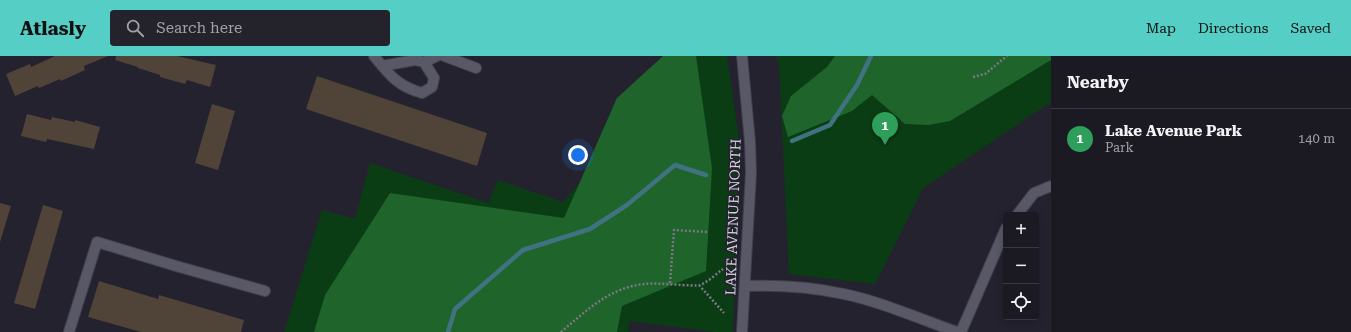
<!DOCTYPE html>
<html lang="en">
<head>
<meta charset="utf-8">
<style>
  :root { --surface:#1b1a23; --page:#24232b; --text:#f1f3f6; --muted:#a0a1a6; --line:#393841; --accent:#55cec6 }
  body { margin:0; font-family:"Roboto Serif",serif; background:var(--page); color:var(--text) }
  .controls { position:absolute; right:12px; bottom:12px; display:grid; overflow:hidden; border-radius:4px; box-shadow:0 2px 10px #0003 }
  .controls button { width:36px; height:36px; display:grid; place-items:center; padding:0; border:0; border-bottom:1px solid var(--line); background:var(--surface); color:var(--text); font:20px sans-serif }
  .you { position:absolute; left:578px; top:99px; width:14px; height:14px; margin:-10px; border:3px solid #fff; border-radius:50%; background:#1a73e8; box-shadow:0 0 0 6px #1a73e833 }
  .badge { display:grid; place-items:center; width:26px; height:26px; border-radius:50%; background:var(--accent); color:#fff; font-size:13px; font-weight:700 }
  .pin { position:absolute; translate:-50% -33px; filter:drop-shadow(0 1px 2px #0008) }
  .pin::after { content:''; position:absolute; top:21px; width:14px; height:12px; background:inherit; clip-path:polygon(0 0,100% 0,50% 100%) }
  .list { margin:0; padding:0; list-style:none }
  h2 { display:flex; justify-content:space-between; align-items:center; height:52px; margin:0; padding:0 16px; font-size:17px }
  h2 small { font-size:13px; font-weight:400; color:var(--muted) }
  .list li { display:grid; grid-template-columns:26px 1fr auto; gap:12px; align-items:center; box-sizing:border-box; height:60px; padding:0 16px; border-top:1px solid var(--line) }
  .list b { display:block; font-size:15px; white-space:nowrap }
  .list p { margin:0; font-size:13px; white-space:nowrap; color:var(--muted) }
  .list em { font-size:13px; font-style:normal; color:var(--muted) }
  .icon { flex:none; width:22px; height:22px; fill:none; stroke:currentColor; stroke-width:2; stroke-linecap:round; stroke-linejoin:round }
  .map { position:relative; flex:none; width:1051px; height:276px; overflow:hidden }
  header { display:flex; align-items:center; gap:24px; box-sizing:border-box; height:56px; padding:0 20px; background:var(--accent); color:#111 }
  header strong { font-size:19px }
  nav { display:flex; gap:22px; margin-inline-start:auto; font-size:14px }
  .search { width:280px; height:36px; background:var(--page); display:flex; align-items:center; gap:10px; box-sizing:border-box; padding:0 14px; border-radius:4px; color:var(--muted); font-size:15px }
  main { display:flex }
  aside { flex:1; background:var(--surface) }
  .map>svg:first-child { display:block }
</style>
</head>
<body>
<header>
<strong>Atlasly</strong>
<div class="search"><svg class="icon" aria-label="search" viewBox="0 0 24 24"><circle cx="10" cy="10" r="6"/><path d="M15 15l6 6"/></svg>Search here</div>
<nav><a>Map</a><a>Directions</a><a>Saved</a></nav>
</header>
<main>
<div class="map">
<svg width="1051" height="276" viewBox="0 0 1051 276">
  <rect width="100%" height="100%" fill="#24222f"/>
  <path fill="#0b3d15" d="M663 0H727L739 83 733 276H716L630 265 628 276H284L322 154 355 163 370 107 488 147 498 124 563 146 632 70Z
    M776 0H1051V46L923 132 875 228 789 218 779 10Z"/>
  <path fill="#1e642b" d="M663 0H696L712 112 706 215 622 250 617 276H314L325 239 390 137 564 162 617 42Z
    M835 0H1051V4L950 65 929 69 905 68 872 39 852 55 788 81 782 60 791 40 827 11Z"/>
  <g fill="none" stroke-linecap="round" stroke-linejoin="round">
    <path stroke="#417281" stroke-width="4.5" d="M792 85 830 69 857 29 871 0
      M448 276 455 253 523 194 590 173 627 149 675 109 706 119"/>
  </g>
  <path fill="#504338" d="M55 0H108L84 10 85 14 61 25 60 23 39 32 38 30 15 40 6 18 30 8 31 11Z
    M116 0H177L216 9 210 31 187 24 185 28 160 21V19L138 12V11L115 4Z
    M317 20 487 77 477 110 306 53Z
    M212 48 235 55 218 114 195 107Z
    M27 58 51 64 52 61 75 66V64L100 71 94 93 47 83 46 86 21 80Z
    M0 147 11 150 0 186Z
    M43 149 63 155 35 253 14 247Z
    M99 225 158 243 159 239 244 264 241 276H141L88 261Z"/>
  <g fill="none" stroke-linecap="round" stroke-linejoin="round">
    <defs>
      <path id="minor" d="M374 0C390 20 398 30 422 37L432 31 434 22 424 6 415 4 382 10
        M444 0 476 12
        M742 0 750 86 751 117 742 276
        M424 6 437 0
        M1017 159 1034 137 1051 130
        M746 230C778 229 812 231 844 238 882 246 920 263 957 276
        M69 276 97 186 176 210 265 235
        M961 276 1006 172"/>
    </defs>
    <use href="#minor" stroke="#41404b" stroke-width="12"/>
    <path stroke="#7a7883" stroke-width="2.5" stroke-dasharray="2 2" stroke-linecap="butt" d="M973 21 985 18 1007 0
      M670 227 674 174 708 176
      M699 229 724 257
      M561 276C586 255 610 231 645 228 657 226 693 231 700 229 708 226 716 218 723 213"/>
    <use href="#minor" stroke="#595867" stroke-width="10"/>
  </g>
  <g text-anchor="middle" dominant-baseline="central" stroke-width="3.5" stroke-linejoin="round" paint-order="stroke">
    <g font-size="14" fill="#d6d5de" stroke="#24222f">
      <text transform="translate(733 161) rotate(-88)">LAKE AVENUE NORTH</text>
    </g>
  </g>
</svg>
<div class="controls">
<button>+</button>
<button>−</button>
<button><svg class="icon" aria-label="locate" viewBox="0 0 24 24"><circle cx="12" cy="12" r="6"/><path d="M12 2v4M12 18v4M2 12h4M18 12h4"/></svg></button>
</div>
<div class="you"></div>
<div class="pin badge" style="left:885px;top:89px;background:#2e9e5b">1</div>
</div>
<aside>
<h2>Nearby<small></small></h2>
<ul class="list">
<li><span class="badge" style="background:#2e9e5b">1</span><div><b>Lake Avenue Park</b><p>Park</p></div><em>140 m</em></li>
</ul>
</aside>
</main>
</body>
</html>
